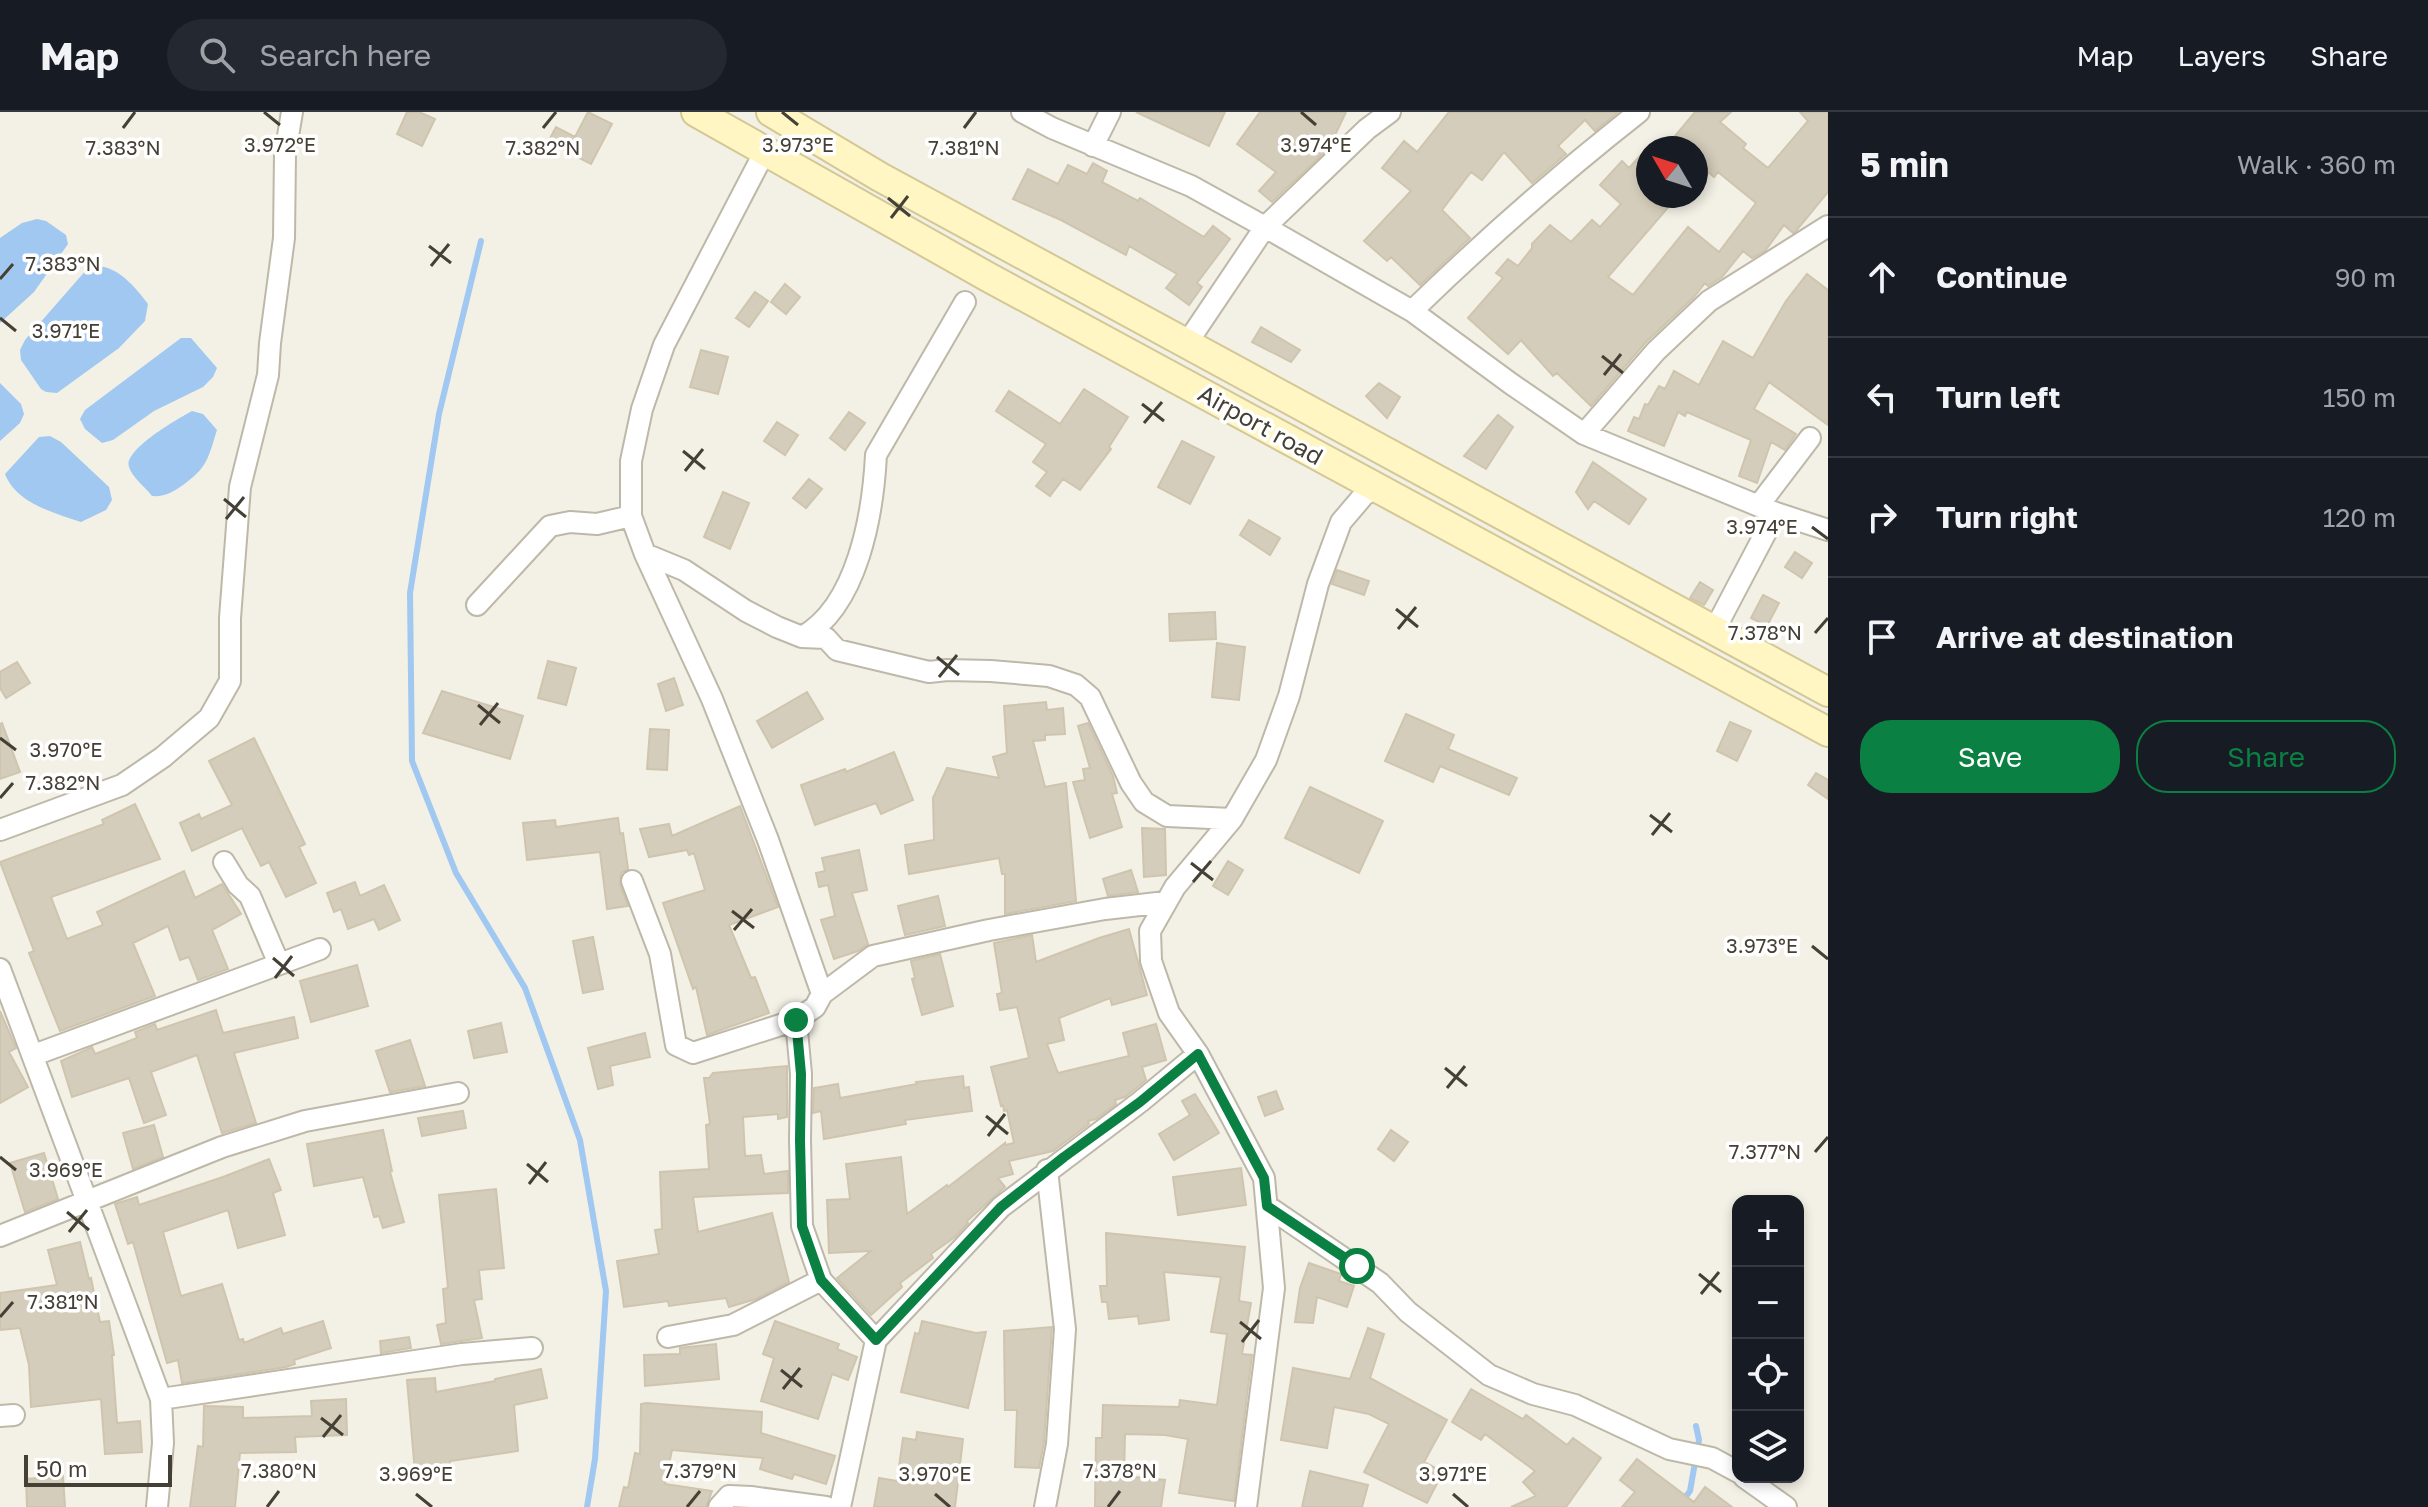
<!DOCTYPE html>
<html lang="en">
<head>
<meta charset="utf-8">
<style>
  :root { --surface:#171b24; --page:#242831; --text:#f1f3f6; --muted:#9ea1a6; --line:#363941; --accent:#0b8043 }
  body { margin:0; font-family:"Golos Text",sans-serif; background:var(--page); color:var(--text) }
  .controls { position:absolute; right:24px; bottom:24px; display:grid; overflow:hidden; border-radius:16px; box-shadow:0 4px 12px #0003 }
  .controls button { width:72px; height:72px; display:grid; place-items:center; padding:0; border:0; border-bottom:2px solid var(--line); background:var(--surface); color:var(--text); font:40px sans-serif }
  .compass { position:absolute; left:1636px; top:24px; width:72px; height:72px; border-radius:50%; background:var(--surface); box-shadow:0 4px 12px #0003; rotate:309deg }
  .scale { position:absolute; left:24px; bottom:20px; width:148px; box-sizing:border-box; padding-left:8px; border:4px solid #454035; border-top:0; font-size:22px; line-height:28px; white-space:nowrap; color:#454035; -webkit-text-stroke:6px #fff; paint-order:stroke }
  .stop { position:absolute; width:24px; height:24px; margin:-18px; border:6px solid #0b8043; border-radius:50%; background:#fff }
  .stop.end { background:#0b8043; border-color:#fff; box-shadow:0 2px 8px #0008 }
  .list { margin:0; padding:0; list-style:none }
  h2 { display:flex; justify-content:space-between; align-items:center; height:104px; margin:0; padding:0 32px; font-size:34px }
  h2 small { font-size:26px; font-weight:400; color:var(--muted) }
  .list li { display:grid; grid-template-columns:52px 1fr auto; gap:24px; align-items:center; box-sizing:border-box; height:120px; padding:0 32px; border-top:2px solid var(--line) }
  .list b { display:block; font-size:30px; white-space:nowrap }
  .list em { font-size:26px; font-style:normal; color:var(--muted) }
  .actions { display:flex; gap:16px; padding:24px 32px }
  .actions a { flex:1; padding:18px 0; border:2px solid var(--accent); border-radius:32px; text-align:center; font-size:28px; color:var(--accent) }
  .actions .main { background:var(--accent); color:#fff }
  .icon { flex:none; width:44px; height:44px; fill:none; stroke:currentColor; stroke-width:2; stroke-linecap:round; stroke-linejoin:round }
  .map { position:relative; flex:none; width:1828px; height:1395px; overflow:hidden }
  header { display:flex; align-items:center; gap:48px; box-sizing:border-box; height:112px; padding:0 40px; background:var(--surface); border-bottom:2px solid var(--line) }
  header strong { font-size:38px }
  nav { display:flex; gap:44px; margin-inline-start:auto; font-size:28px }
  .search { width:560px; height:72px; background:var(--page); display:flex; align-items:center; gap:20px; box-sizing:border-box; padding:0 28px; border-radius:44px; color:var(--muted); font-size:30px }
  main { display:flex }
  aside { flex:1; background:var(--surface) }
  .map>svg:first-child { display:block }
</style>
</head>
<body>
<header>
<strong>Map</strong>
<div class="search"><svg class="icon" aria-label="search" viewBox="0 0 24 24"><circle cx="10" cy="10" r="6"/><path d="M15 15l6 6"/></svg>Search here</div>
<nav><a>Map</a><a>Layers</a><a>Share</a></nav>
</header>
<main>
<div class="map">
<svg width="1828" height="1395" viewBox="0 0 1828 1395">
  <rect width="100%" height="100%" fill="#f3f0e5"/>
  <path fill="#a1c8f0" d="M37 107 46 109 66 123 68 132 34 180 0 211V126L22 111Z
    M98 154C120 156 135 175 148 192L145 209 119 236 57 281 46 280 41 277 21 248 20 238 25 228 87 157Z
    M181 226H191L217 256 213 265 203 275 154 299 113 328 102 331 85 317 80 307 85 298Z
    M0 271 21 292 24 302 20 311 0 329Z
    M192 299 203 302 217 318C208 346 208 355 183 373 173 380 165 385 152 384 145 375 132 365 129 355 123 338 179 306 192 299Z
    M50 324 61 330 109 375 112 388 106 398 81 410C54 401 16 391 5 362L39 325Z"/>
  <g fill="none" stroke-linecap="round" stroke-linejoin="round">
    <path stroke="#a1c8f0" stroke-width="6" d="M481 129 439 302 410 481 412 649 456 761 525 876 580 1028 606 1179 595 1347 587 1395
      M1678 1395 1690 1379 1699 1328 1696 1314"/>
  </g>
  <path fill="#d4cdbb" stroke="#cfc5ae" stroke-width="2" d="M407 0H419L435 7 422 34 397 22Z
    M588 0 612 12 591 52 548 30 556 15 575 25Z
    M1136 0H1225L1209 34Z
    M1260 0H1346L1329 36 1272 90 1259 79 1276 60 1237 32Z
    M1449 0H1618L1595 19 1585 8 1558 34 1566 42 1532 71 1504 40 1482 68 1471 60 1442 98 1470 126 1420 173 1391 145 1387 149 1364 129 1411 79 1382 56 1404 29 1417 40Z
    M1695 0H1731L1720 10 1746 32 1743 36 1768 56 1808 9 1800 0H1828V80L1796 119 1793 121 1784 113 1765 139 1752 146 1743 139 1722 165 1708 174 1705 171 1694 185 1646 230 1591 294 1557 261 1553 264 1521 228 1508 242 1468 206 1503 166 1496 161 1508 147 1518 154 1532 136V132L1550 113 1571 130 1592 108 1600 115 1621 92 1600 73 1622 49 1629 56 1648 35V84H1678L1608 165 1633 183 1688 115 1719 140 1756 91 1718 60 1714 65 1696 50V36H1665Z
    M1093 51 1107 59 1102 70 1138 89 1140 86 1204 125 1213 114 1230 127 1197 171 1202 175 1189 193 1166 176 1177 162 1129 134 1126 143 1061 108 1013 87 1028 57 1058 72 1068 53 1087 62Z
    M1807 162 1828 178V313L1769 270 1754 297 1796 322 1785 338 1771 330 1757 371 1739 364 1751 328 1687 300 1685 304 1678 300 1664 334 1628 319 1634 305 1639 307 1645 292 1648 293 1659 274 1665 277 1674 259 1699 273 1723 229 1753 246 1786 189Z
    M785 172 800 185 786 202 771 190Z
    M755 180 768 189 749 215 736 206Z
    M1261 215 1300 238 1291 250 1252 230Z
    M701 238 728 245 718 282 690 275Z
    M1379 271 1400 285 1387 306 1366 284Z
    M1084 277 1128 305 1109 335 1111 337 1080 378 1063 367 1050 384 1036 374 1047 360 1033 350 1046 332 996 299 1009 279 1060 312Z
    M849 300 865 311 845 338 830 326Z
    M1498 303 1513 315 1486 357 1464 344Z
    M777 310 798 323 785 343 764 329Z
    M1182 329 1214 345 1190 392 1158 375Z
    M1593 350 1646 387 1629 412 1594 389 1588 397 1576 380Z
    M809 367 822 377 806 396 793 386Z
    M723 380 749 391 730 437 704 425Z
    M1249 408 1280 426 1270 443 1240 423Z
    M1795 440 1812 451 1802 466 1785 455Z
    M1337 458 1369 469 1364 483 1332 472Z
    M1700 470 1713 478 1704 493 1690 486Z
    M1763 483 1779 491 1767 514 1751 506Z
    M1215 500 1216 527 1170 529 1169 502Z
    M1217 531 1245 535 1239 588 1212 585Z
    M548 549 576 556 566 593 538 586Z
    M17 550 30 571 6 586 0 576V560Z
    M674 566 683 593 666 599 658 572Z
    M442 579 523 604 510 647 423 621Z
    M807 580 823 607 772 636 757 609Z
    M1046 590 1047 598 1063 596 1065 622 1045 623V628L1033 629 1045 675 1066 671 1076 789 1005 802V762H1002L999 746 909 762 905 733 934 728 933 686 947 656 999 666 993 645 1007 641 1004 594Z
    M1406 602 1454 623 1448 637 1517 666 1509 683 1440 654 1433 670 1385 649Z
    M1730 610 1751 619 1737 649 1717 639Z
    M2 611 20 660 0 667V612Z
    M1088 611 1113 664 1117 681 1112 682 1122 715 1090 726 1073 670 1085 668 1083 657 1090 656 1078 614Z
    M650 617 669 618 667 658 647 657Z
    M254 626 305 732 299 735 316 771 286 785 269 750 261 754 242 716 192 739 180 711 199 702 201 707 232 693 209 649Z
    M894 640 913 688 881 702 876 691 815 713 801 673 845 657 846 660Z
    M1816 661 1828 668V687L1808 673Z
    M1310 675 1383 709 1359 761 1285 726Z
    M135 692 160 747 51 785 67 827 103 813 97 800 184 759 195 786 222 772 241 802 212 818 228 857 198 868 189 845 180 848 168 814 133 831 155 884 60 919 29 841 34 839 0 750 104 712 102 708Z
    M740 694 778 795 729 813 751 866 755 865 769 901 707 923 696 875 693 877 663 791 705 778 694 741 689 743 687 738 649 745 640 717 669 712 672 724Z
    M618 706 620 722 623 721 628 757 621 761 620 773 628 794 607 797 600 740 527 748 523 711 555 708 556 715Z
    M1142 716 1165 717 1166 763 1144 765Z
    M859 738 867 778 852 781 868 832 858 839 834 847 821 808 835 804 828 773 819 775 816 761 825 759 822 746Z
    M1228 749 1243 758 1228 783 1213 774Z
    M1131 758 1138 780 1108 784 1103 767Z
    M355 770 360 784 384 773 400 808 379 818 374 807 348 817 341 797 334 800 327 781Z
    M938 784 945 814 905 823 898 794Z
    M1129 817 1147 883 1112 893 1110 886 1059 906 1064 928 1047 932 1058 961 1129 944 1123 921 1156 912 1166 948 1142 955 1146 968 1125 985 1115 988 1116 992 1096 1007 1088 1009 1089 1012 1053 1039 1009 1049 1013 1062 998 1066 1005 1075 967 1109 968 1111 955 1125 931 1142 933 1146 900 1171 902 1175 871 1203 837 1166 871 1139 829 1141 827 1088 850 1087 846 1052 901 1045 907 1102 947 1073 948 1075 1005 1031V1033L1014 1031 1007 998 1004 999 1003 993 1001 994 991 955 1029 946 1017 895 1000 898 997 882 1002 881 994 831 1032 823 1036 850 1099 826Z
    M593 825 603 877 583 881 573 829Z
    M940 842 953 894 922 903 912 867 915 866 911 849Z
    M357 853 368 894 311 910 300 869Z
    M216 898 223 921 294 905 298 926 234 941 256 1011 222 1021 197 943 151 960 166 1003 144 1011 129 966 72 985 61 949 92 935 95 942 137 926 135 920 155 912 157 918Z
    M0 899 16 936 9 940 28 975 0 991Z
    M501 911 507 940 474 946 468 919Z
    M645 921 650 945 610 954 613 973 598 977 588 936Z
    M410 928 425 974 390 980 376 939Z
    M787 954V1005L778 1007V1002L743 1005 745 1044 761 1043 764 1062 788 1059V1081L693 1085 698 1120 772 1101 789 1170 756 1187 729 1195 726 1186 669 1194 668 1189 624 1195 617 1149 659 1142 655 1118 662 1117 660 1060 709 1057 706 1013 710 1012 704 966H709L713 961Z
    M963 964 964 976 969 975 972 999 905 1008 906 1012 824 1027 821 999 813 1001 814 976 838 972 840 986 917 972 916 970Z
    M1276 979 1283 997 1265 1004 1258 985Z
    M1195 982 1219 1021 1174 1048 1159 1022 1190 1003 1182 989Z
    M463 999 466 1016 422 1024 418 1006Z
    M154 1013 163 1045 133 1057 123 1021Z
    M383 1018 392 1059 390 1060 404 1110 383 1116 379 1104 374 1105 363 1065 314 1074 307 1032Z
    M1391 1018 1408 1030 1394 1049 1378 1037Z
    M44 1041 58 1087 25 1100 10 1051Z
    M269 1047 281 1078 273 1081 285 1123 238 1136 228 1098 163 1120 181 1184 222 1172 239 1228 243 1227 244 1231 281 1216 283 1222 323 1209 331 1236 294 1248 295 1252 286 1255 182 1271 178 1248 167 1251 133 1130 128 1132 115 1092 137 1085 139 1093 223 1065Z
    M1241 1056 1246 1093 1178 1103 1173 1065Z
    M496 1077 504 1156 479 1158 482 1187 474 1188 482 1226 441 1232 437 1213 446 1211 443 1177 448 1176 439 1083Z
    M1106 1121 1245 1135 1239 1189 1251 1191 1242 1242 1252 1243 1234 1389 1179 1381 1188 1327 1165 1323 1125 1322 1124 1364 1165 1368 1161 1395H1095L1096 1326H1102L1103 1293 1179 1295 1180 1288 1217 1293 1227 1222 1211 1220 1221 1165 1164 1160 1169 1208 1139 1212 1138 1204 1109 1207 1107 1190H1102L1100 1174H1107Z
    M80 1130 89 1167 91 1166 100 1210 109 1209 114 1243H112L117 1311 140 1309 142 1340 105 1342 101 1287 31 1295 29 1253 20 1216 0 1218V1181L57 1173 48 1138Z
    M1309 1151 1341 1162 1339 1169 1354 1174 1347 1195 1317 1185 1313 1211 1295 1210 1300 1176Z
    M775 1209 839 1232 837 1237 857 1245 848 1268 832 1262 818 1307 761 1289 774 1246 763 1242Z
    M922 1209 976 1221 986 1220 968 1296 901 1280 915 1221 919 1222Z
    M1052 1215 1044 1330 1039 1356 1015 1355 1017 1298H1005L1004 1219Z
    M1368 1216 1384 1222 1370 1266 1447 1308 1424 1350 1443 1360 1427 1391 1364 1360 1389 1312 1369 1302 1334 1295 1327 1336 1281 1328 1293 1256 1350 1267Z
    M409 1225 411 1236 381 1241 380 1229Z
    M716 1232 719 1267 645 1274 644 1243 680 1242V1236Z
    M541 1257 547 1286 514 1293 518 1339 450 1349V1353L415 1360 407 1268 435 1266 436 1280 495 1269V1267Z
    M1471 1277 1523 1307 1526 1303 1567 1333 1573 1326 1601 1346 1566 1395H1511L1536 1384 1523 1370 1535 1359 1485 1322 1481 1328 1452 1310Z
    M346 1287 347 1323 295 1325 296 1340 240 1341 235 1395H190L198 1334 203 1335 204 1294 243 1295V1306L312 1304 311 1289Z
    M646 1291 762 1300 761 1321 835 1344 826 1372 794 1362 792 1367 760 1357 763 1346 672 1338 665 1372 712 1379 706 1395H619L624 1375 628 1376 635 1341 640 1342 641 1292Z
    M917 1320 963 1327 955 1395H874L879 1366 897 1369 903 1326 916 1328Z
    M1637 1347 1694 1390 1705 1375 1732 1395H1622L1635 1380 1620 1368Z
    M1310 1359 1368 1373 1362 1395H1302Z
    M63 1364 65 1395H27L26 1367Z"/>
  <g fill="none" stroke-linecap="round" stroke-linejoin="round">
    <defs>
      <path id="street" d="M1022 0 1052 16 1191 74 1265 115 1412 199 1510 271 1584 322 1776 401 1828 418
        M1093 34 1110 0
        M765 39 664 233 642 297 631 349V404L645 442 712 587 768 728 822 882
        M1412 199C1485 128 1560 62 1639 0
        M1187 231 1265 115 1367 17 1390 0
        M1584 322 1656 239 1709 189 1828 114
        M1759 393 1810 326
        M645 442 684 458 746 499 777 515 802 525 826 526 837 538 929 560 947 558 991 559 1049 564 1076 573 1090 585 1131 671 1144 690 1167 704 1232 707
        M477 493 550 414 570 410 597 412 631 404
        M1715 517 1776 401
        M802 525C858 494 873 401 876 343L965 190
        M0 718 122 673 163 645 209 606 230 569V506L240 375 268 263 270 231 284 126 285 42 292 0
        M224 750 238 773 250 784 279 852
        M632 769 660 842 676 933 693 941 796 908
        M0 857 161 1287 163 1331 157 1395
        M34 943 320 837
        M1267 1094 1380 1171 1408 1200 1489 1263 1533 1282 1575 1293 1669 1337 1712 1346 1738 1360
        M0 1124 222 1035 305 1009 458 981
        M668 1225 733 1213 821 1168
        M876 1228 1001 1095 1140 990 1198 942
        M161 1287 462 1242 532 1236
        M0 1304 14 1303
        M1744 1365 1786 1395
        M719 1395 729 1384 751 1385 826 1395
        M840 1395 876 1228 821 1168 802 1114 800 1028 801 962 796 908 815 895 822 882 873 844 989 818 1105 797 1166 790
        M1045 1395 1057 1332 1065 1217 1047 1058
        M1246 1395 1274 1176 1264 1066 1198 942 1169 901 1151 849 1150 819 1175 775 1232 707 1266 648 1289 584 1318 472 1341 410 1364 383 1377 375"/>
      <path id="secondary" d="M696 0 988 165 1828 620
        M771 0 880 65 1828 580"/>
    </defs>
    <use href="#street" stroke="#beb8a8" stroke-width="24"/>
    <use href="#secondary" stroke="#d3c895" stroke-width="32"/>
    <use href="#street" stroke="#fff" stroke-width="20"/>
    <use href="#secondary" stroke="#fff6c3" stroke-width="28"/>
  </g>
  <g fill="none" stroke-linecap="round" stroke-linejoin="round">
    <path stroke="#0b8043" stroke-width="10" d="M796 908 801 962 800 1028 802 1114 821 1168 876 1228 1001 1095 1064 1045 1140 990 1198 942 1264 1066 1267 1094 1357 1154"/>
  </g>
  <path fill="none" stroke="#454035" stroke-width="3" d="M264 0 280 13M782 0 798 13M1301 0 1316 13M123 16 135 0M543 16 556 0M964 16 976 0M888 86 910 104M891 106 908 84M429 134 451 151M431 154 449 132M0 167 13 152M0 206 16 219M1602 244 1623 261M1604 263 1621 242M1142 292 1164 309M1144 311 1162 290M683 339 705 357M685 359 703 337M224 387 246 405M226 407 244 385M1812 415 1828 427M1396 497 1418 515M1398 517 1416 495M1815 521 1828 506M937 545 959 563M939 565 957 543M478 593 500 611M480 613 498 591M0 626 16 638M0 686 13 671M1650 703 1672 720M1652 723 1670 701M1191 751 1213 768M1193 770 1211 749M732 799 754 816M734 818 752 797M1812 834 1828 847M273 846 294 864M275 866 292 844M1445 956 1467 974M1447 976 1465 954M986 1004 1008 1022M988 1024 1005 1002M1815 1040 1828 1025M0 1045 16 1058M527 1052 548 1070M529 1072 546 1050M67 1100 89 1118M69 1120 87 1098M1699 1162 1721 1180M1701 1182 1719 1160M0 1205 13 1190M1240 1210 1261 1227M1242 1230 1259 1208M781 1258 802 1275M783 1277 800 1256M321 1306 343 1323M323 1325 341 1303M416 1382 432 1395M935 1382 950 1395M1453 1382 1468 1395M267 1395 279 1379M687 1395 700 1379M1108 1395 1120 1379"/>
  <g text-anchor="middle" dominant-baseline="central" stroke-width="7" stroke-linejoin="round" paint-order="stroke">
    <g font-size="24" fill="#454035" stroke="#fff">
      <text transform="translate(1261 312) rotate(29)">Airport road</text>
    </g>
  </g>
  <g font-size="20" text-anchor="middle" fill="#454035" stroke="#fff" stroke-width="7" stroke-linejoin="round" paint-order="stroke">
    <text x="280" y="40">3.972°E</text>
    <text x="798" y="40">3.973°E</text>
    <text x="1316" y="40">3.974°E</text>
    <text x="123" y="43">7.383°N</text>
    <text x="543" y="43">7.382°N</text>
    <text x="964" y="43">7.381°N</text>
    <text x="63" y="159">7.383°N</text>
    <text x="66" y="226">3.971°E</text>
    <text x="1762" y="422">3.974°E</text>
    <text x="1765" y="528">7.378°N</text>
    <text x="66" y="645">3.970°E</text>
    <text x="63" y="678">7.382°N</text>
    <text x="1762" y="841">3.973°E</text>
    <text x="1765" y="1047">7.377°N</text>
    <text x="66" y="1065">3.969°E</text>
    <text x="63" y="1197">7.381°N</text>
    <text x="279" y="1366">7.380°N</text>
    <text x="700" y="1366">7.379°N</text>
    <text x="1120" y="1366">7.378°N</text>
    <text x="416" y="1369">3.969°E</text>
    <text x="935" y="1369">3.970°E</text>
    <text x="1453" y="1369">3.971°E</text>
  </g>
</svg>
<div class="controls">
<button>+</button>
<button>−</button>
<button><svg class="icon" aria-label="locate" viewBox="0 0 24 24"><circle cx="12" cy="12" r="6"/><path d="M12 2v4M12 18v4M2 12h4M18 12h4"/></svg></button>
<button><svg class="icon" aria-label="layers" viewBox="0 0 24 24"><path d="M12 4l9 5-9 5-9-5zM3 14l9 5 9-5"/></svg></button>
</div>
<svg class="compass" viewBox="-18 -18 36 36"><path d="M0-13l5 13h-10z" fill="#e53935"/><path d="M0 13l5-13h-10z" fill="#9ea1a6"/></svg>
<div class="scale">50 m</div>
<div class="stop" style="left:1357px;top:1154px"></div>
<div class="stop end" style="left:796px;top:908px"></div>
</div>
<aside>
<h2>5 min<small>Walk · 360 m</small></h2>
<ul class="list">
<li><svg class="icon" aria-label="ahead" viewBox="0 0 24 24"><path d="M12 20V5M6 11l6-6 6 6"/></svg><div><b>Continue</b></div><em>90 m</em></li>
<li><svg class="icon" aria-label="left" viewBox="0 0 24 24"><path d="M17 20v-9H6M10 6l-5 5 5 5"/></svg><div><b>Turn left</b></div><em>150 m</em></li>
<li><svg class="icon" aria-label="right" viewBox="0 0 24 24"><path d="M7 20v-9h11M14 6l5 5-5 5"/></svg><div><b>Turn right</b></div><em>120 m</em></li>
<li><svg class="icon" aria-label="arrive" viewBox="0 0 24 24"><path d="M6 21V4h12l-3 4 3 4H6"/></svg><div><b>Arrive at destination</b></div></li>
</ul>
<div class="actions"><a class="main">Save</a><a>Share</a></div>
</aside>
</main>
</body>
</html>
